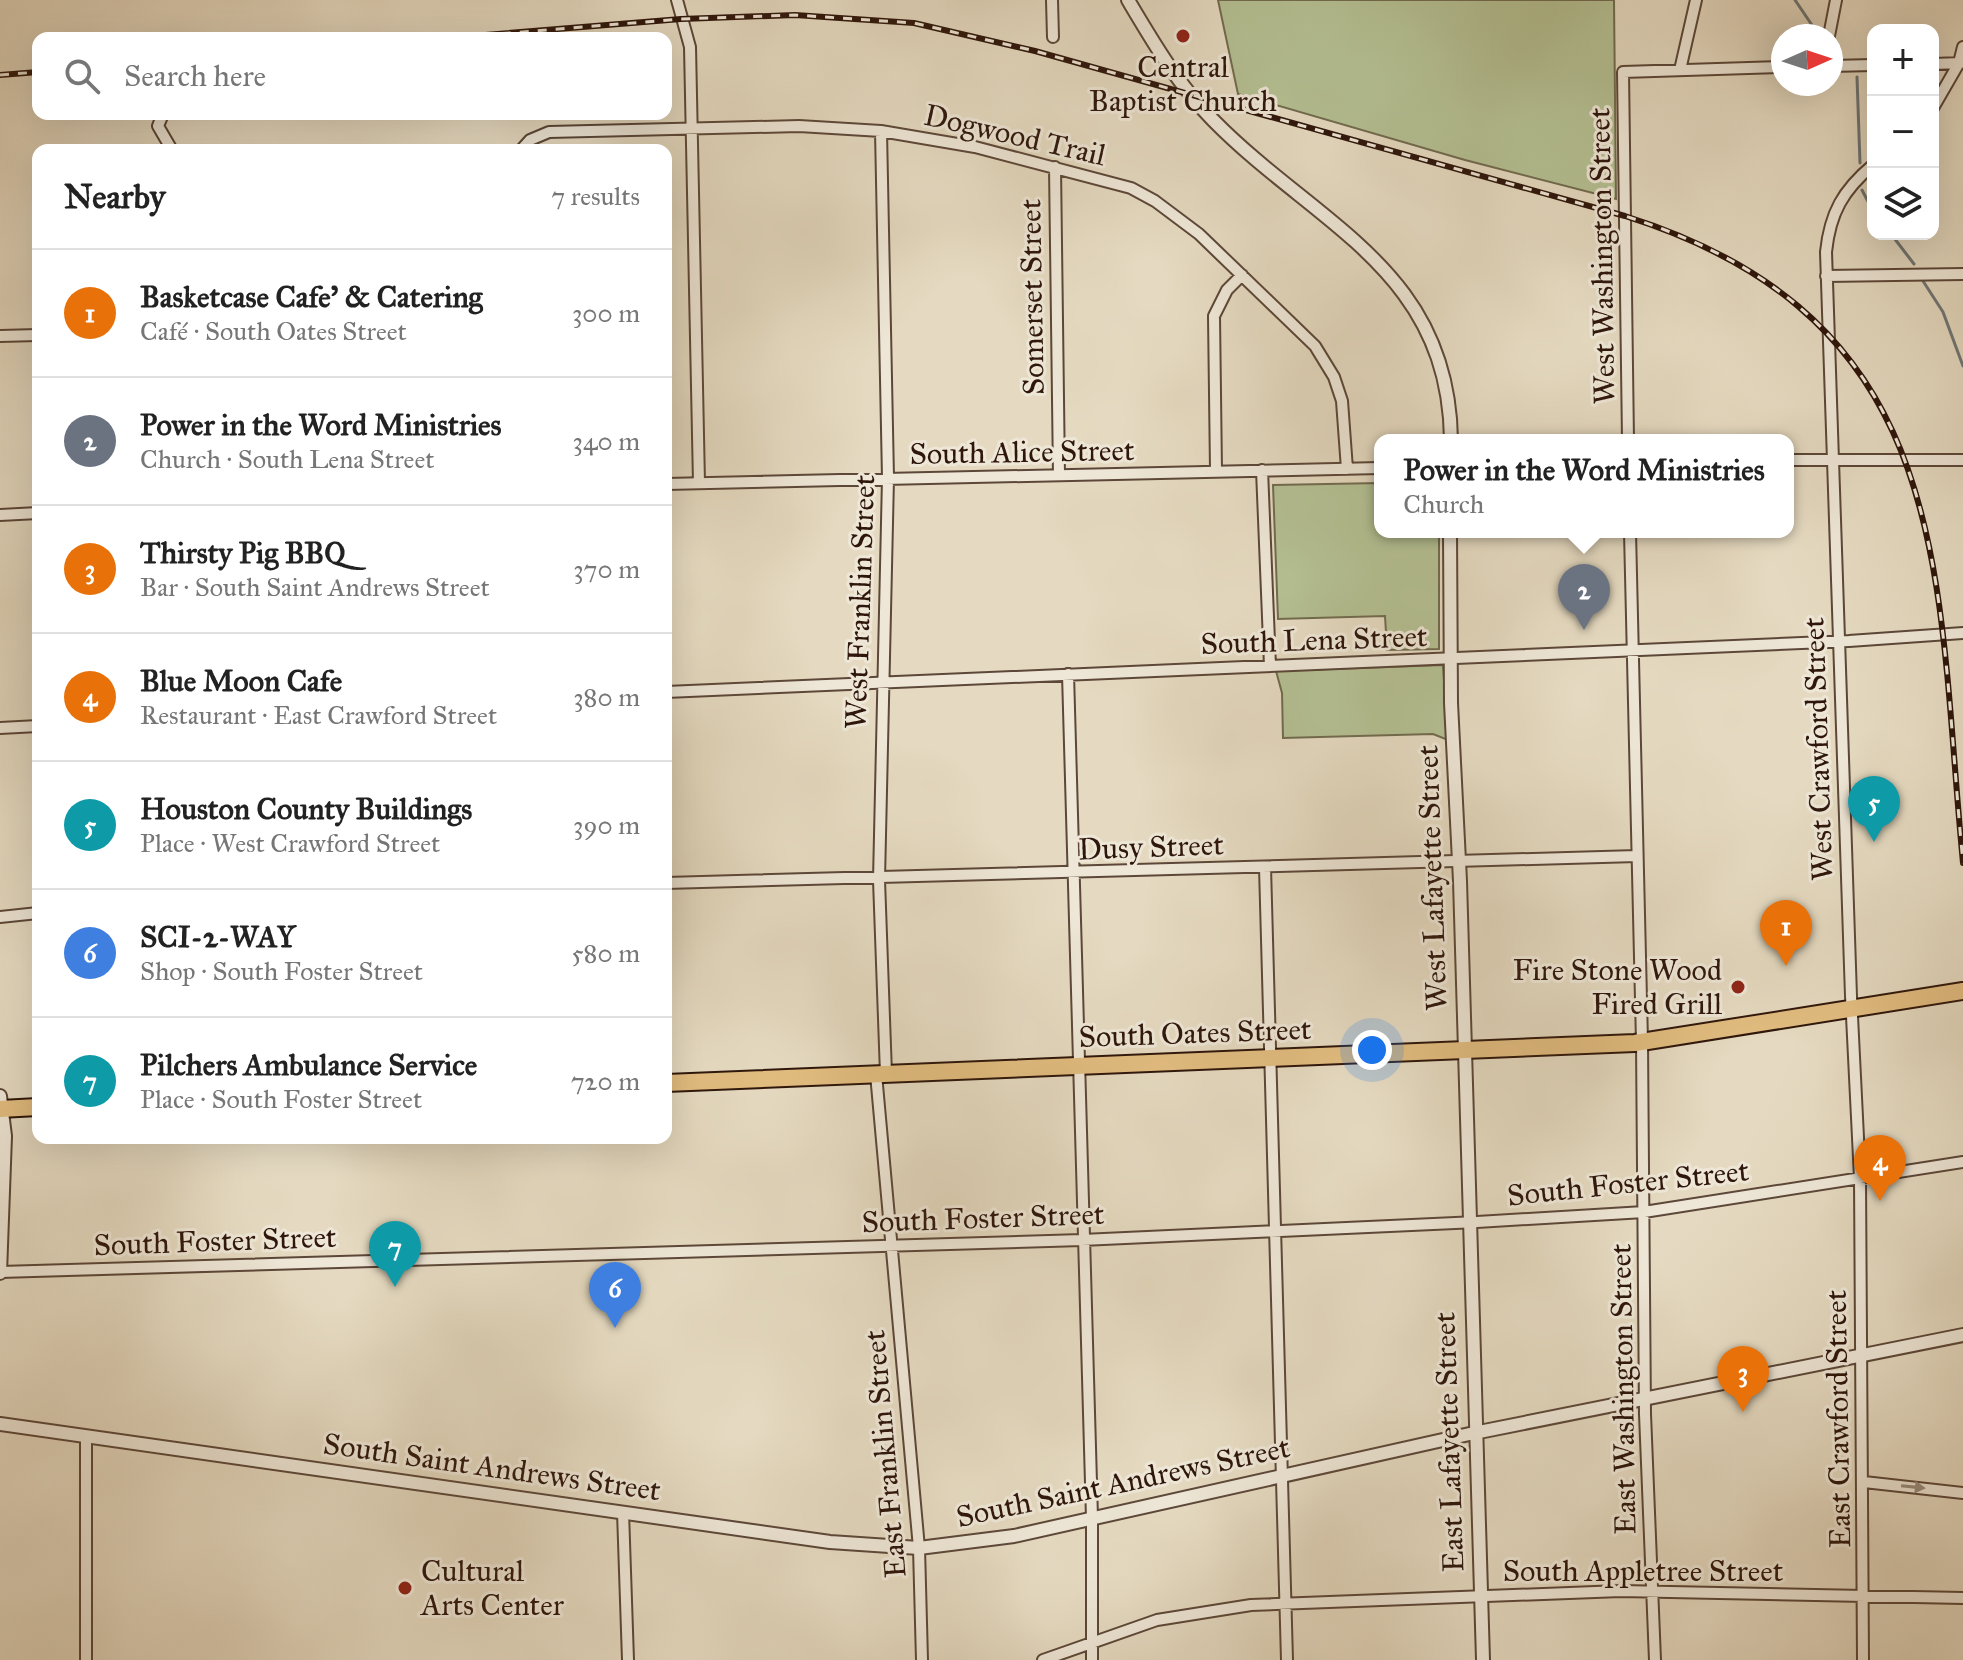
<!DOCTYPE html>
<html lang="en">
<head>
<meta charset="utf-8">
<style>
  :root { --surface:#fff; --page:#f2f2f2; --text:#222; --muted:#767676; --line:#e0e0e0; --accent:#111827 }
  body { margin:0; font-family:"IM FELL Great Primer",serif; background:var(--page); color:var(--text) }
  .controls { position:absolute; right:24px; top:24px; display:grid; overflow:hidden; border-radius:16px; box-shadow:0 8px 32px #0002 }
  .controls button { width:72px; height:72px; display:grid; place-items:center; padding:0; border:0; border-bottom:2px solid var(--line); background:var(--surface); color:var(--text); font:40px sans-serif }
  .compass { position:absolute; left:1771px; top:24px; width:72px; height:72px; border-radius:50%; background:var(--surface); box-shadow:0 8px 32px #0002; rotate:87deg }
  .you { position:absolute; left:1372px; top:1050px; width:28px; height:28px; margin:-20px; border:6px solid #fff; border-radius:50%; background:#1a73e8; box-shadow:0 0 0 12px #1a73e833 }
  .badge { display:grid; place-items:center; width:52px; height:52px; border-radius:50%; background:var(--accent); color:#fff; font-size:26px; font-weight:700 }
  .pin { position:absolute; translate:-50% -66px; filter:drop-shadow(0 2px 4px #0008) }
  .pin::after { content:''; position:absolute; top:42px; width:28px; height:24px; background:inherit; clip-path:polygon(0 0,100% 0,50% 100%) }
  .popup { position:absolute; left:1374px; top:434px; width:420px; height:104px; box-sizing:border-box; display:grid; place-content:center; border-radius:16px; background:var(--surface); filter:drop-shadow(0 2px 6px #0005); font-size:26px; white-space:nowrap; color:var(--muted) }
  .popup b { font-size:30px; color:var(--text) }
  .popup::after { content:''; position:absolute; left:50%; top:100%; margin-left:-16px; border:16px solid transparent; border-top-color:var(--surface) }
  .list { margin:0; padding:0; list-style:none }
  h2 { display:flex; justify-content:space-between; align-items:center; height:104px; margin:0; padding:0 32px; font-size:34px }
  h2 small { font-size:26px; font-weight:400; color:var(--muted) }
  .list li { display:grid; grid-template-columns:52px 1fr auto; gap:24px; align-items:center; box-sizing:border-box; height:128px; padding:0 32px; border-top:2px solid var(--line) }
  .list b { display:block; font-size:30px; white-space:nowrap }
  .list p { margin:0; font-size:26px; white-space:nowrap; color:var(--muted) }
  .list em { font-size:26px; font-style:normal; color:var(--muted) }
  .icon { flex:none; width:44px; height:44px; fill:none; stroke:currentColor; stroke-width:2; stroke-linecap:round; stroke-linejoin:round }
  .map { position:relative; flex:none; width:1963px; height:1660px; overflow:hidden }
  .search { position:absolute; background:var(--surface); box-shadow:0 8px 32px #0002; left:32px; top:32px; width:640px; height:88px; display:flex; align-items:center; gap:20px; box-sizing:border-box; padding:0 28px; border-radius:16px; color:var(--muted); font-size:30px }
  .panel { position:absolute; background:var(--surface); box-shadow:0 8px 32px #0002; left:32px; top:144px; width:640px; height:1000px; border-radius:16px }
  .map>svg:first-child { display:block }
</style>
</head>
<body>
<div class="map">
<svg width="1963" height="1660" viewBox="0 0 1963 1660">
  <rect width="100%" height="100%" fill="#e5dac1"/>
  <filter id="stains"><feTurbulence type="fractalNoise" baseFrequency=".0025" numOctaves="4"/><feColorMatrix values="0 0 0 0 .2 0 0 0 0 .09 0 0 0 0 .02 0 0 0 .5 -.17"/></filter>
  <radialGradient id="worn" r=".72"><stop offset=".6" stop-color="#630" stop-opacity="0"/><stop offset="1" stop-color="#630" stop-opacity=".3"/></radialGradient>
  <path fill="#b4c093" stroke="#716b4f" stroke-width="2" d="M1218 0H1614L1616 199 1465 160 1238 94Z
    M1380 483V532H1439V649L1387 650 1385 616 1278 619 1273 485Z
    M1443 665 1448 740 1433 734 1283 738 1282 693 1276 671Z"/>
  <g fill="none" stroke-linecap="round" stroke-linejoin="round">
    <path stroke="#707777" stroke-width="3" d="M1795 0 1818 34
      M1857 77 1860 163
      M1862 190 1873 211
      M1891 234 1914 264
      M1923 281 1943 312 1963 366"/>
    <defs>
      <path id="minor" d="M677 0 690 47 699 483
        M1052 0 1053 37
        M1829 36 1836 0
        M1933 64 1961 63
        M1831 66 1873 65
        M1680 70 1696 0
        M1933 108 1959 63 1963 47
        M163 114 158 126 172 150
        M881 131 888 478 879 880 886 1074
        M521 150 530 140 549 132 799 126 881 131 975 147 1131 188 1155 201 1199 234 1315 346 1334 377 1342 401 1347 469
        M1055 167 1059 475
        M1826 276 1963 274
        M0 336 38 335
        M1628 440 1623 72 1783 67
        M1788 460H1963
        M1262 470 1270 666
        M1216 471 1214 316 1227 290 1242 275
        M666 484 1380 468
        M0 515 38 513
        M1630 532 1642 1042 1645 1414 1655 1660
        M1068 674 1092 1518V1660
        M666 692 1849 641 1963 633
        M0 728 38 726
        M1265 867 1287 1660
        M666 883 1637 856
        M0 917 38 913
        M876 1074 919 1548 922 1660
        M0 1272 1082 1240 1477 1222 1644 1212 1963 1162
        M1864 1482 1963 1493
        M623 1512 628 1660
        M86 1660V1436
        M1043 1660 1157 1620 1251 1605 1621 1591 1963 1598
        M1863 1660 1860 1178 1851 996 1826 252C1830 213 1843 190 1873 165"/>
      <path id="tertiary" d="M1128 0C1153 42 1178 85 1213 120 1316 225 1449 269 1451 440
        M1450 532 1451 703 1460 881 1483 1660
        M0 1096 5 1136 0 1273
        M0 1424 830 1542 919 1548 1014 1536 1474 1433 1963 1335"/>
      <path id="primary" d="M666 1083 1635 1043 1963 991
        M0 1109 38 1107"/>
    </defs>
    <use href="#minor" stroke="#5c4738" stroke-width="14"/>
    <use href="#tertiary" stroke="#5c4738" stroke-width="16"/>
    <use href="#primary" stroke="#2e160b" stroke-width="20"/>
    <use href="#minor" stroke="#eee7d7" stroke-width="10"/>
    <use href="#tertiary" stroke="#eee7d7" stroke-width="12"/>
    <use href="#primary" stroke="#e2bd80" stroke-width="16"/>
    <defs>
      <path id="rail" d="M448 38 681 19 795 15 914 23 1035 51 1625 216C1958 321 1935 574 1963 863
        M0 75 38 72"/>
    </defs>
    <use href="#rail" stroke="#2e160b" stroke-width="6"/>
    <use href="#rail" stroke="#eee7d7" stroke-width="3" stroke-dasharray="9" stroke-linecap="butt"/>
  </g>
  <defs><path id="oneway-solid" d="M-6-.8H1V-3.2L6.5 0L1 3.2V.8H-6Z" transform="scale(2)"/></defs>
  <use fill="#98897b" href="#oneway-solid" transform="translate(1913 1487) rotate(6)"/>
  <g fill="#8f2418" stroke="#eee7d7" stroke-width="3">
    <circle cx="1183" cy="36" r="8"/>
    <circle cx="1738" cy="987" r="8"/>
    <circle cx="405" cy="1588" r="8"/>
  </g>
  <g text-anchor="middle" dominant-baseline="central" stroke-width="6" stroke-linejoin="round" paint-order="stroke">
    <g font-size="30" fill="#2e160b" stroke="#eee7d7">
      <text x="1183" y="67">Central<tspan x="1183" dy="34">Baptist Church</tspan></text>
      <text x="1722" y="970" text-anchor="end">Fire Stone Wood<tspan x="1722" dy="34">Fired Grill</tspan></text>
      <text x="421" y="1571" text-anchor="start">Cultural<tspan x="421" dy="34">Arts Center</tspan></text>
    </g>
    <g font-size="30" fill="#2e160b" stroke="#eee7d7">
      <text transform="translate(1015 135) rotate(13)">Dogwood Trail</text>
      <text transform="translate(1602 256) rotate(-91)">West Washington Street</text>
      <text transform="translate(1032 297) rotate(-91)">Somerset Street</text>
      <text transform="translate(1022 452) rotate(-1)">South Alice Street</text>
      <text transform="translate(860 602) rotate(-88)">West Franklin Street</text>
      <text transform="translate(1314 640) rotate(-2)">South Lena Street</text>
      <text transform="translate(1818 749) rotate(-92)">West Crawford Street</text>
      <text transform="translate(1151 847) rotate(-2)">Dusy Street</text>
      <text transform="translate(1432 878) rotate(-92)">West Lafayette Street</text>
      <text transform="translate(1195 1033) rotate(-2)">South Oates Street</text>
      <text transform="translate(1628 1183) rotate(-6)">South Foster Street</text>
      <text transform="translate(983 1218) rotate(-2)">South Foster Street</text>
      <text transform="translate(215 1241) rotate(-2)">South Foster Street</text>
      <text transform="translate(1623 1389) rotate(-91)">East Washington Street</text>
      <text transform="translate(1838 1419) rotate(-91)">East Crawford Street</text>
      <text transform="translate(1449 1442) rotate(-92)">East Lafayette Street</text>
      <text transform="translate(885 1454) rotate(-95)">East Franklin Street</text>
      <text transform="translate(492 1467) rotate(8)">South Saint Andrews Street</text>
      <text transform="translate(1123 1482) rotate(-12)">South Saint Andrews Street</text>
      <text x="1643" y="1571">South Appletree Street</text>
    </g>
  </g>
  <rect width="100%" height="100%" filter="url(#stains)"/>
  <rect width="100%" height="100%" fill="url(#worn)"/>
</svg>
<div class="controls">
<button>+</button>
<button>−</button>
<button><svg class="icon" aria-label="layers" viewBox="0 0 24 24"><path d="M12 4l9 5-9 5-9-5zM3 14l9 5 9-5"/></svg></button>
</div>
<svg class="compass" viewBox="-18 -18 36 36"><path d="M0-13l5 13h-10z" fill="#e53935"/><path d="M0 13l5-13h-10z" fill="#767676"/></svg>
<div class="you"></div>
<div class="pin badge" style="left:1786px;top:966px;background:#e8710a">1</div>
<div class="pin badge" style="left:1584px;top:630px;background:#6b7280">2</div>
<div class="popup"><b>Power in the Word Ministries</b>Church</div>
<div class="pin badge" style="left:1743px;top:1412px;background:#e8710a">3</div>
<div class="pin badge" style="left:1880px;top:1201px;background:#e8710a">4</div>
<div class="pin badge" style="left:1874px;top:842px;background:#0f9aa8">5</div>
<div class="pin badge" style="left:615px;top:1328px;background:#3f7fe0">6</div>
<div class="pin badge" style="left:395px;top:1287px;background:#0f9aa8">7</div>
<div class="search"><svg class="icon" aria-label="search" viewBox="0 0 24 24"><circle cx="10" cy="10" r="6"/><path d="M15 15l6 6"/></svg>Search here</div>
<section class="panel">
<h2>Nearby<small>7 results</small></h2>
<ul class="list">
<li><span class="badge" style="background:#e8710a">1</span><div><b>Basketcase Cafe' &amp; Catering</b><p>Café · South Oates Street</p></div><em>300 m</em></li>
<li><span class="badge" style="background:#6b7280">2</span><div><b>Power in the Word Ministries</b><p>Church · South Lena Street</p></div><em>340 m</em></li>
<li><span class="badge" style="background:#e8710a">3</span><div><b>Thirsty Pig BBQ</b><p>Bar · South Saint Andrews Street</p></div><em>370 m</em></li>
<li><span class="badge" style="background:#e8710a">4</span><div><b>Blue Moon Cafe</b><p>Restaurant · East Crawford Street</p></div><em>380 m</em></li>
<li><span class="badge" style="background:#0f9aa8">5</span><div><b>Houston County Buildings</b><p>Place · West Crawford Street</p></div><em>390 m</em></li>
<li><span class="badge" style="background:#3f7fe0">6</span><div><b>SCI-2-WAY</b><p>Shop · South Foster Street</p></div><em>580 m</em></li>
<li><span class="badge" style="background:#0f9aa8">7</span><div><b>Pilchers Ambulance Service</b><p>Place · South Foster Street</p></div><em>720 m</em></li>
</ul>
</section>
</div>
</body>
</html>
